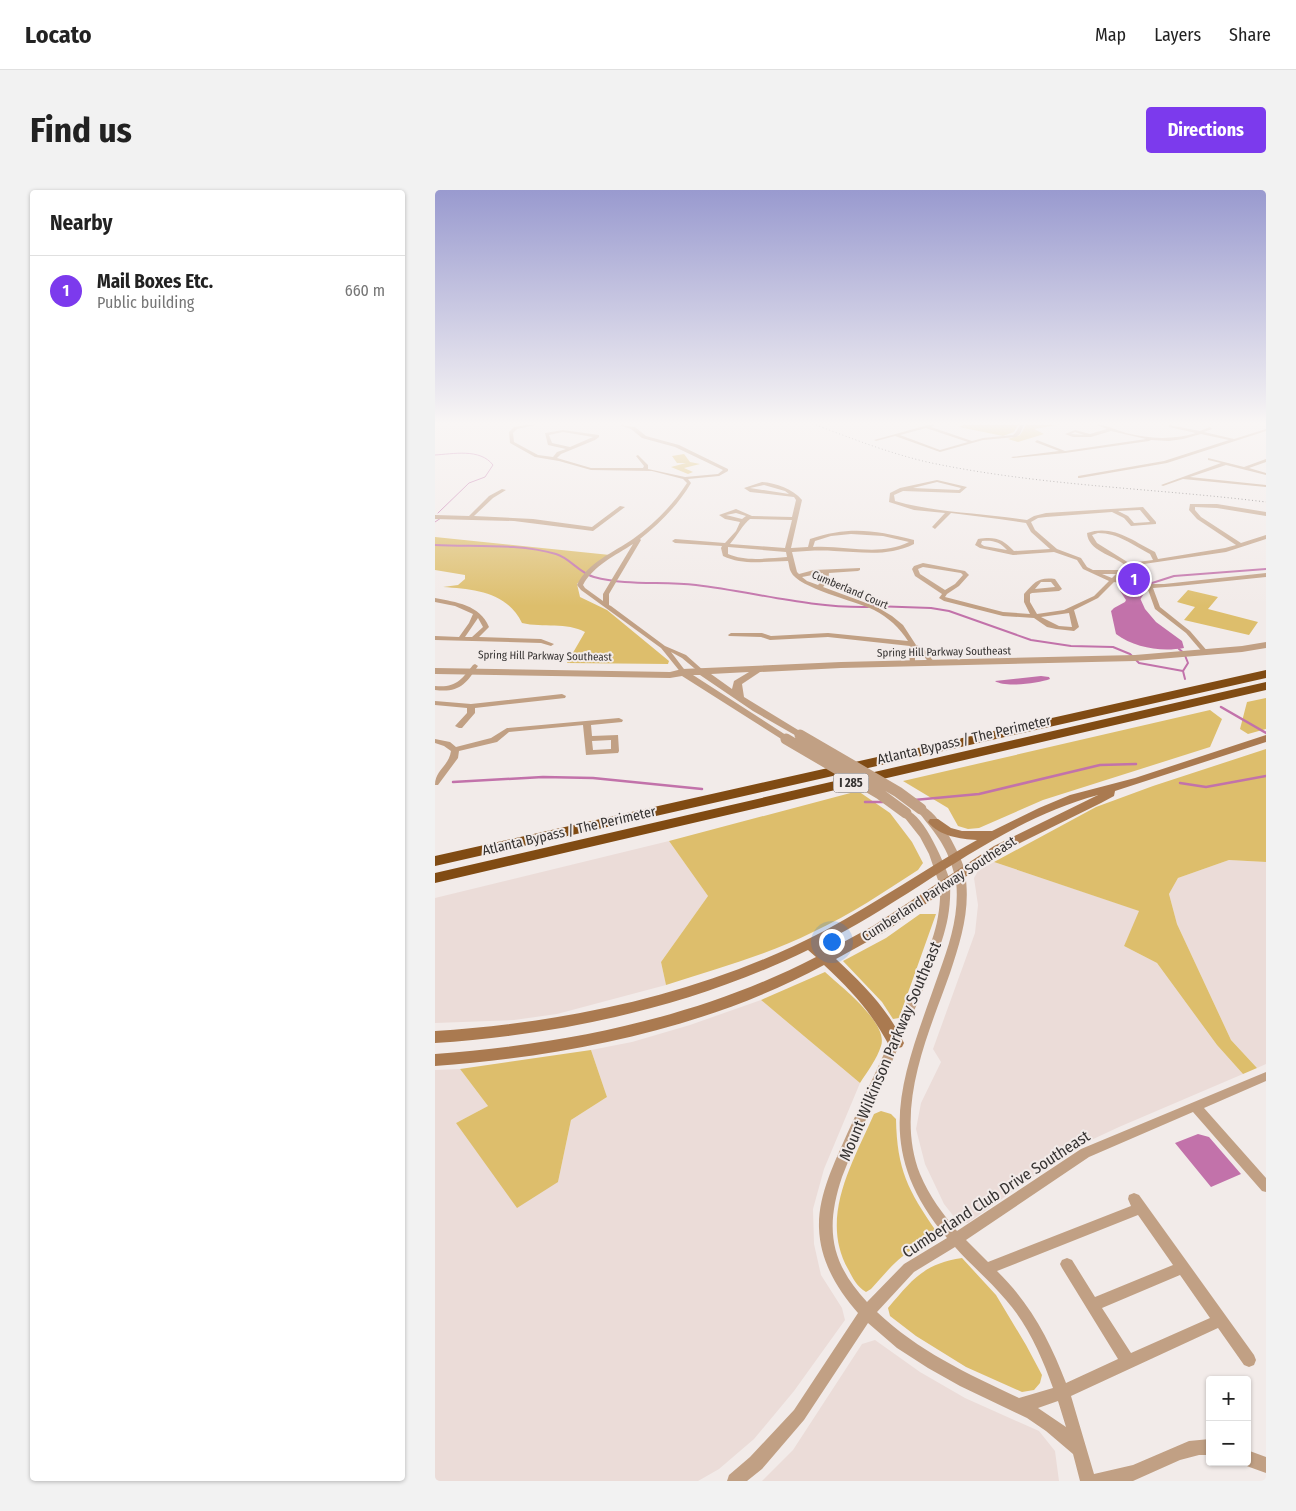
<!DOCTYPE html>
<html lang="en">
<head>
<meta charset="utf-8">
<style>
  :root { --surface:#fff; --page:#f2f2f2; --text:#222; --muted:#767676; --line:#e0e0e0; --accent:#7c3aed }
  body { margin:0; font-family:"Fira Sans Condensed",sans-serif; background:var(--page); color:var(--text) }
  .controls { position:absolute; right:15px; bottom:15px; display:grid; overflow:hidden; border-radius:5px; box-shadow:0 1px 4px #0004 }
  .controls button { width:45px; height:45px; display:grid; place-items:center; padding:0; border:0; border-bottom:1px solid var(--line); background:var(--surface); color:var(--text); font:25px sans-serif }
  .you { position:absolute; left:396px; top:751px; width:18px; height:18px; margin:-12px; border:4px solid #fff; border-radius:50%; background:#1a73e8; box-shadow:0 0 0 8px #1a73e833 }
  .badge { display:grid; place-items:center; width:32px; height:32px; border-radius:50%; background:var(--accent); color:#fff; font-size:16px; font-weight:700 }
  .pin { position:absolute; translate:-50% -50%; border:2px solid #fff; box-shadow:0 1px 5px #0006 }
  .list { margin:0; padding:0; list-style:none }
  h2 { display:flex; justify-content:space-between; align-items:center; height:65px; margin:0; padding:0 20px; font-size:21px }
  h2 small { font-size:16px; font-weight:400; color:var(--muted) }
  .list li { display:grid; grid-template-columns:32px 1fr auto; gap:15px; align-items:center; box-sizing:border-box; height:70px; padding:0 20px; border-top:1px solid var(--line) }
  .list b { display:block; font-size:19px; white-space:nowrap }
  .list p { margin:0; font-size:16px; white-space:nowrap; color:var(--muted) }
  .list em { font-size:16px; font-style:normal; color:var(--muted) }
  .map { position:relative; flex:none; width:831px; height:1291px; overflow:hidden; border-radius:5px }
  header { display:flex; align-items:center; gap:30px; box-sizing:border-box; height:70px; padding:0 25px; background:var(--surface); border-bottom:1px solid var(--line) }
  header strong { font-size:24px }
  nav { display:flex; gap:28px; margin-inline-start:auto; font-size:18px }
  .intro { display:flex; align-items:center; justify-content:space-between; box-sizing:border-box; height:120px; padding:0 30px }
  h1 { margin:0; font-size:35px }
  .button { padding:12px 22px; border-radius:5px; background:var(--accent); color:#fff; font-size:18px; font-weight:700 }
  main { display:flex; gap:30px; padding:0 30px }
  aside { flex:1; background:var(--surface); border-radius:5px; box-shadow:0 1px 4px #0004 }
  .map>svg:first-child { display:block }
</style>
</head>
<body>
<header>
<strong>Locato</strong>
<nav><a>Map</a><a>Layers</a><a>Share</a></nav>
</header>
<div class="intro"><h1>Find us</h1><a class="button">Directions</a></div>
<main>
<aside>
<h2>Nearby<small></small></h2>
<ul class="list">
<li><span class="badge">1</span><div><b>Mail Boxes Etc.</b><p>Public building</p></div><em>660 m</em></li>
</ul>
</aside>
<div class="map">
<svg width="831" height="1291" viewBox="0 0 831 1291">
  <rect width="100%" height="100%" fill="#f2ebe9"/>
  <path fill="#ebdcd8" d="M234 651 273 706 226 772 231 795 122 824 79 830 0 833V708Z
    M794 670 831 672V874L822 878 796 850 742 734 734 704 743 688Z
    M559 672 705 721 689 756 722 773 782 855 808 884 684 937 639 958 533 1033H524L509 1014 490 974 481 939 486 913 506 872 498 859 540 743 543 715 539 688 543 681Z
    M326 810 425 893 389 979 378 1019 379 1054 386 1085 407 1118 410 1130 359 1201 319 1249 284 1279 263 1291H0V880L25 879 53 916 21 933 123 992 136 930 172 907 156 860 197 852 255 835Z
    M440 1150 485 1182 530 1208 604 1241 620 1261 624 1291H327L358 1260 427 1154Z"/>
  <path fill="#ddbe6c" d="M528 235H583L579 242 568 246 524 237Z
    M591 235H622L599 239 609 244 583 252 573 249 585 245Z
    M249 264 255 272 265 274 249 278 258 282 253 284 236 277 251 273H242L237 266Z
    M0 347 175 365 153 382 142 394 145 407 172 420 234 471 233 474 132 473 150 442C132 432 108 438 87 433 72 402 39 399 8 397L23 395 30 389V385L0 380Z
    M753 400 783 407 773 419 823 432 814 445 749 430 760 417 742 412Z
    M831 508V539L813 544 805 539 812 512Z
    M775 520 787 529 775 557 608 610 544 638 533 639 523 636 513 618 468 591Z
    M831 559V672L794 670 743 688 734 704 742 734 796 850 822 878 808 884 782 855 722 773 689 756 704 721 559 672 661 617 718 596Z
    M423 601 455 623 477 652 488 673 483 680C449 702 415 725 378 742 332 765 280 779 231 795L226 772 273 706 234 651Z
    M485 724H501L464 828 458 829 447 812 408 771 451 748Z
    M390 782C405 796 454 833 446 856 442 869 432 882 425 893L326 810Z
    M156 860 172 907 136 930 123 992 82 1018 21 933 53 916 25 879Z
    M446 921 456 924 461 929C462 980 473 1000 501 1041 499 1054 488 1053 478 1059 461 1069 449 1085 436 1099L431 1102C421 1096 418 1088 413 1079 384 1027 418 972 439 924Z
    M527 1068 561 1105 591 1155 607 1185 605 1193 599 1200 587 1202 531 1177 481 1146 455 1126 453 1118C477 1090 488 1074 527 1068Z"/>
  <path fill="#c272aa" d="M689 397H697L701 399 710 419 721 432 747 451 749 458C726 462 700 458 681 444L676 421 679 418 690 412 691 410 685 401Z
    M606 486 614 487 615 489C604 493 570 498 560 491Z
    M763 944 774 947 806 984 776 997 740 953Z"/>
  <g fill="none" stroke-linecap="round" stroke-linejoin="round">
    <path stroke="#c272aa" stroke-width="1" d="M0 265C18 264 45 258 58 275L50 287 34 293 3 323
      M0 332 6 328"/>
    <path stroke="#c272aa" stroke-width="2" d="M0 355C39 357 83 353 121 364 135 368 144 383 159 387 192 396 227 391 261 395 319 402 374 418 433 417
      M705 408 714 394 739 386 831 379
      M438 416 496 418 514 421 596 450 636 456 678 457 695 464 704 473 748 481
      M744 459 749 463 753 473 748 481
      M748 481 750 489"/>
    <path stroke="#c272aa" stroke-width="2.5" d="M786 517 831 543
      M18 592 108 587 158 588 267 599
      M745 593 771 597 831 586
      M479 610 544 604 665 575 701 574
      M430 612H448"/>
    <path fill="#c1a084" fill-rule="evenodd" d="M91 235H100L82 239 78 243 79 252 103 265 118 267 122 262 131 259 113 255 110 243 128 240 164 245V247L160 250 126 264 122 268 156 278H208L209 276 201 266 203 265 213 275V279L250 287 283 284 288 280 240 257 207 248 196 239 184 235 200 237 211 246 244 255 293 279V281L284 286 253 289 256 293C243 315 225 333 205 349L206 350 174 404V415L176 416 230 456 251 465 269 481V483H265L247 468 236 462 252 483 251 484H247L226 458 146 400 142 395C153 372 178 363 198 349 219 334 238 315 252 293L248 289 217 281 156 280 124 271 100 267 75 253 74 242 79 237ZM128 242 158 247 135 257 117 253 114 245ZM198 354 168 404V411L150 398 148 395C158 376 181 365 198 354Z
      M493 235H500L496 237 537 251 548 248 578 245 581 242 585 235H589L585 244 581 247 548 250 505 262 460 246 441 251 439 250ZM491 238 533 252 505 260 465 245Z
      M662 235C673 235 681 240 691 243 714 249 738 250 761 243L734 237V235L765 241 775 237 777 239 769 242 799 249 831 239V241L732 273 645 288H643V286L729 271 794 250 766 244 748 249 734 251 716 250 714 251 630 263 578 268 576 267 624 261 600 252 602 250 630 261 711 249 676 241 656 247H638L630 244 640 240 655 244 672 239ZM640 242 649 245 636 244Z
      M773 268 809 277 831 269V272L814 278 831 283V285L791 275 755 287 831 295V297L748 289 728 296 726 295 786 273 773 270Z
      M502 290 532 297 525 303 468 301 459 305 460 311C502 323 548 323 592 330L599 326 611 323 708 317 721 332V334L696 336 689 328 677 322 611 327 603 328 596 332 600 340 622 359 646 368 652 377 658 380H684L690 375C678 365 653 361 652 343 678 334 698 351 720 362L723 369 790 358 801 355 762 329 754 320 755 314H782L831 322V326L782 318 760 317V320L766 327 806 353 831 345V349L791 362 695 376 682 389 714 394H729L831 383V387L743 396 718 398 725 417 755 441 774 463 771 465 769 464 751 443 720 419 712 397 679 392 663 408 639 420 644 437 639 441 621 439 612 437 599 428 568 426 509 411 504 408 507 404 480 386 477 379 479 376 488 373 530 381 534 385 533 386 524 396 512 404 510 407 568 422 595 424 589 412V404C600 392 603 387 620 389L627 399 624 401 597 403 595 404V412L602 424 629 420 659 406 674 391 648 379 642 370 619 362 578 365 545 358 540 355 543 349C560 346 568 349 579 361L615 359 596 342 591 333 564 329 516 323 500 339 497 337 510 323 479 320 454 312 455 303 465 298ZM502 292 526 298 524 300 478 298ZM705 320 715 332 699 333 693 326 683 321ZM663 343C683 343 698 355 715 364L718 370 694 373 662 353 657 345ZM547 351C558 350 565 352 572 360L549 356 546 354ZM488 377 526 383 528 385 520 394 510 400 485 384 483 379ZM667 384H681L677 388ZM606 392H616L620 397 600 399ZM634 423 637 437 624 436 606 427Z
      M327 292C341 293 358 299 367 310L356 358 373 357 375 349C414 336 440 340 479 350V354C453 367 427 362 399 361 385 360 371 361 357 362L362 382 364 384 379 380 425 378V380L423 381 394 383 393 391 388 397 442 417 457 426 468 435 481 455 488 458 500 473 499 474H495L484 460 480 459V474L477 476 475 475 474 459 475 456 393 447 335 450 326 447 294 446 293 445 296 443H327L336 446 393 443 473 451C464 437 454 428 439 420 421 411 363 398 356 382 354 379 354 374 353 371 331 371 309 376 288 366L286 358 287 356 240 353 237 351 240 349 290 353 301 341 305 332 290 329 284 325 301 319 317 326 357 327 361 310 359 307 315 302 309 298ZM329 295 350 301 354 304 315 298ZM301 323 311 326 307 329 291 325ZM315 329 357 330 350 358 295 354C302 346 308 334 315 329ZM416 344 448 346 474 352C444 367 411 355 378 357L380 351 396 346ZM293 357 351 362 352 367C333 368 311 372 293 364ZM388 383 387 391 383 395 372 391 367 387Z
      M67 299 71 300 58 308 39 326 98 329 157 337 185 316 190 317 158 341 79 331 0 329V325L34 326 54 306Z
      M0 408C21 412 45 415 54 437L44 447 106 449 119 454 116 456 106 453 0 450V446L24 447 34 433 38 424 20 416 0 412ZM43 428 48 437 37 447H30Z
      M40 474 43 476C31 494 24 503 0 500V496C21 498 26 490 38 475Z
      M127 504 131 506 130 508 40 518V523L27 538H24L20 536 32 523V518L0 515V511L36 514Z
      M184 528 188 530 187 532 156 535 157 546 183 545 184 561 183 563 151 565 148 535 74 542 62 552 24 561 23 568 3 595H0C0 580 14 576 16 561L9 556 0 553V549L15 552 21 557 56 548 72 538ZM176 550V559L158 560 157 551Z
      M525 680 530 683C536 718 526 750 515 783 493 845 459 918 485 984 494 1006 508 1024 522 1041L646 959 831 882V891L769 918 831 988V1002L827 1001 758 922 654 967 531 1050 553 1072 696 1016 693 1009 694 1005 699 1003 704 1005 819 1165 821 1170 819 1175 814 1177 809 1175 783 1138 636 1206 659 1284 698 1275 754 1251 775 1249V1265H764L745 1270 698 1291H645L638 1264 611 1241 592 1228 525 1196 493 1178 462 1158 433 1133 369 1230 327 1279 312 1291H292L294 1285 315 1267 359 1220 423 1123C402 1099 385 1071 384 1038 383 1005 399 974 412 944 434 896 457 848 478 798 493 761 507 735 505 693L510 690 515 693C517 735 503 761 488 799 463 862 432 923 407 987 390 1038 395 1072 432 1112L469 1074 512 1048C433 955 469 884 504 783 516 750 526 719 520 683ZM703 1025 738 1075 660 1107 637 1070 632 1068 627 1070 625 1074 627 1078 683 1169 631 1193C615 1151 595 1113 562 1081ZM520 1057C536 1075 555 1091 571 1110 593 1135 607 1167 618 1198L584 1208C533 1184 483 1161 442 1122L479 1082ZM745 1085 775 1128 696 1163 667 1118ZM623 1211 631 1237 603 1218Z
      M812 1260 831 1267V1283L806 1274V1272H812Z"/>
    <path fill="#c1a084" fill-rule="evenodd" d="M831 452V458L807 462 700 471 406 478 325 482 307 494 309 507 368 543 370 545 365 548 318 521 265 485H258L354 547 356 549 354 551 351 552 247 486 235 488 0 484V478L235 482 247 479 406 472 700 465 807 456ZM314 482 299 491 297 499 276 484Z
      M486 616C504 620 526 666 531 683L529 686H521L519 683C511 653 499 642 481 619Z
      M471 620C490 625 510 675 516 693L514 696 510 697 504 693 494 664 485 647 466 623Z"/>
    <path fill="#aa7a50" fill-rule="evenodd" d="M831 545V552L680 601 679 606 666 613 567 662 448 743 401 769C428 794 453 819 469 853L467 857 461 859 455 857C436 822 419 803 389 775 270 839 134 866 0 876V864C131 854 263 828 381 767L373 760C256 817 130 844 0 853V841C135 832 268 804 389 741 441 713 490 679 542 650 525 649 504 646 493 632L495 629H503L516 638 527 641H557L604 618 635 605 700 588ZM663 605 559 656 438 736 392 761 385 754C479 708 560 633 663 605Z"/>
    <path fill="#804b13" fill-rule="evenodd" d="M831 480V488L0 676V666Z
      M831 492V500L0 693V683Z"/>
    <path stroke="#5a5655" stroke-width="1" stroke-dasharray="1 2.5" stroke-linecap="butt" d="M381 235C418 249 454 263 492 272 604 296 718 298 831 312"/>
    <path stroke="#c1a084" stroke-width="11" d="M365 545 463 602 486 619
      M351 549 445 604 471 623"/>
  </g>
  <linearGradient id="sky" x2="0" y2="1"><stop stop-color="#999acf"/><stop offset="0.56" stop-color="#f9f6f5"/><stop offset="1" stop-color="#f9f6f5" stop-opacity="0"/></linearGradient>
  <rect width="831" height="416" fill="url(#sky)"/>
  <g text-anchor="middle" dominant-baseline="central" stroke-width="4" stroke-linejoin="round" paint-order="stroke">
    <g font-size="11" fill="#363332" stroke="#f2ebe9">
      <text transform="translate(415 400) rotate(23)">Cumberland Court</text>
      <text transform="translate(509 462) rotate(-1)">Spring Hill Parkway Southeast</text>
      <text transform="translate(110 466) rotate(1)">Spring Hill Parkway Southeast</text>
    </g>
    <rect fill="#f2ebe9" stroke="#6e6a69" stroke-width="1" x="398.5" y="583.5" width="35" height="19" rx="4"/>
    <g font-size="12" font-weight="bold" fill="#363332">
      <text x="416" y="593">I 285</text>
    </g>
    <g font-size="14" fill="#363332" stroke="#f2ebe9">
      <text transform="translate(529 550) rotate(-13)">Atlanta Bypass / The Perimeter</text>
      <text transform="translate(134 641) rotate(-13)">Atlanta Bypass / The Perimeter</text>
      <text transform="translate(504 699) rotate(-33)">Cumberland Parkway Southeast</text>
    </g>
    <g font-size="16" fill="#363332" stroke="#f2ebe9">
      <text transform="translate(455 861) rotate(-67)">Mount Wilkinson Parkway Southeast</text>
      <text transform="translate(561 1004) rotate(-33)">Cumberland Club Drive Southeast</text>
    </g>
  </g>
</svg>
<div class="controls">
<button>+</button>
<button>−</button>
</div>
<div class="you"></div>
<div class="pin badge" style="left:699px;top:389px">1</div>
</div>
</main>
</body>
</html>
